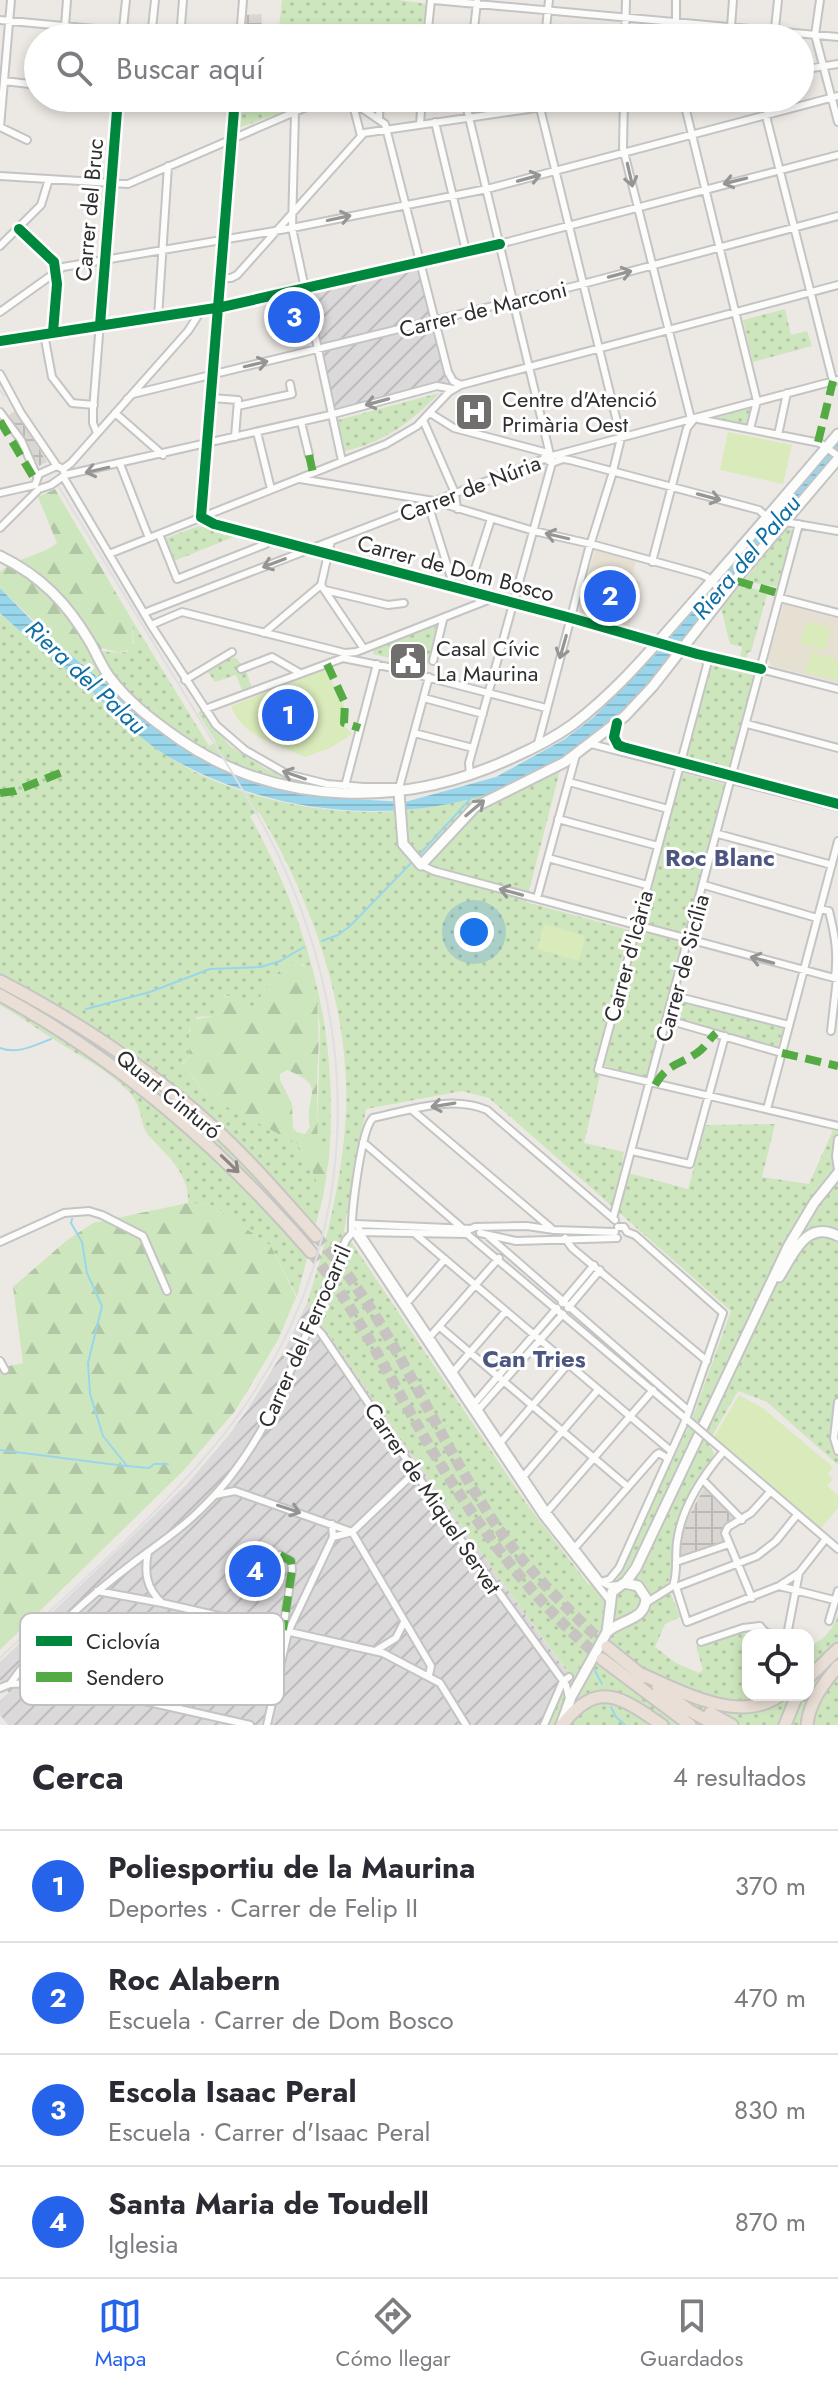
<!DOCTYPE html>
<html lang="es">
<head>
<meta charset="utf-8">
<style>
  :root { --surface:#fff; --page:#f7f7f7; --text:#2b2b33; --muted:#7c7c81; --line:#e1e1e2; --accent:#2563eb }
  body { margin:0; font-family:Jost,sans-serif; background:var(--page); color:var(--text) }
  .controls { position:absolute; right:24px; bottom:24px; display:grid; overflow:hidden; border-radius:16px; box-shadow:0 4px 12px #0003 }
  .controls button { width:72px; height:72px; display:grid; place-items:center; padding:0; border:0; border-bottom:2px solid var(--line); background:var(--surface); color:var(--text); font:40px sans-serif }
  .you { position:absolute; left:474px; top:932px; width:28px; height:28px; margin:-20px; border:6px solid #fff; border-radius:50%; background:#1a73e8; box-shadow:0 0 0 12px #1a73e833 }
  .badge { display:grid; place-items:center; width:52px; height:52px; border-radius:50%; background:var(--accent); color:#fff; font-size:26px; font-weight:700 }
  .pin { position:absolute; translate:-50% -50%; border:4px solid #fff; box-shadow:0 2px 8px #0006 }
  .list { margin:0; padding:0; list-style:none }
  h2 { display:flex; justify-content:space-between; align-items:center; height:104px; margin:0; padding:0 32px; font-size:34px }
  h2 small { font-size:26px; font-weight:400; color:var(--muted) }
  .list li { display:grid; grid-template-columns:52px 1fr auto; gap:24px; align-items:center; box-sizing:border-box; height:112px; padding:0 32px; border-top:2px solid var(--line) }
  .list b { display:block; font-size:30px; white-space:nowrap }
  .list p { margin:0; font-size:26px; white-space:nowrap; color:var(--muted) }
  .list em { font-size:26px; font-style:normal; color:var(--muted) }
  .icon { flex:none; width:44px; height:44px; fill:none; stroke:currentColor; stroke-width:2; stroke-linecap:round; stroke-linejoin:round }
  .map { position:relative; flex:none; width:838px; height:1725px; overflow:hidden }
  .search { position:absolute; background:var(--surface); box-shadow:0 4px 12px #0003; left:24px; right:24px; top:24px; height:88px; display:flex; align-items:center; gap:20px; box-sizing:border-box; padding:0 28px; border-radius:44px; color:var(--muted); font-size:30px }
  .sheet { height:552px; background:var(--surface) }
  nav { display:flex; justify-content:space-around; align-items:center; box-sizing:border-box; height:112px; border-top:2px solid var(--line); background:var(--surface); font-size:22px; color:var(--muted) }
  nav a { display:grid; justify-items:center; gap:4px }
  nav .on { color:var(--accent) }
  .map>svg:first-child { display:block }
</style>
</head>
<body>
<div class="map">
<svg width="838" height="1725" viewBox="0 0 838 1725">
  <defs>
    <pattern id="industrial-furrows" width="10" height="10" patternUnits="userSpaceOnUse" patternTransform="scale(2)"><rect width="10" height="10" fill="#dcd9db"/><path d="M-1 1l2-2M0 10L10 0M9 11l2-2" fill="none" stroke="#bdbbbc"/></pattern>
    <pattern id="green-dots" width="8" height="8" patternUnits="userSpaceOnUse" patternTransform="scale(2)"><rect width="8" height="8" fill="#cee6be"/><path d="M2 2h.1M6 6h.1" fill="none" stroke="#b1c6a4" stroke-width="1.8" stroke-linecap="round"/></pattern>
    <pattern id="forest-firs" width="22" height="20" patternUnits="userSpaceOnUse" patternTransform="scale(2)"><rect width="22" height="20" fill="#cee6be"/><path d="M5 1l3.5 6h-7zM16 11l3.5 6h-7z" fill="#b1c6a4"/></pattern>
    <pattern id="plaza-grid" width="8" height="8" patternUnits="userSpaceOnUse" patternTransform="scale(2)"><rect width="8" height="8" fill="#dad6d2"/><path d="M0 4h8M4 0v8" fill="none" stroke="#bbb8b5"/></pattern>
    <pattern id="water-rules" width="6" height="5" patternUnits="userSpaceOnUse" patternTransform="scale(2)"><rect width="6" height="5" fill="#99d6ec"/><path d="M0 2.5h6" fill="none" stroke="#84b8cb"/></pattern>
  </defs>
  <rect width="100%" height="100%" fill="#ece8e4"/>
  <path fill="url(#industrial-furrows)" d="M418 266 447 383 333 411 309 291Z
    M307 1303 448 1507 566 1671 542 1725H8L0 1715V1701L9 1693 0 1680V1662L187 1484 228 1436 246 1412 285 1349Z"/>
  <path fill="#e6e0d3" d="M295 295 302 299 307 324 286 328 280 299Z
    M595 550 636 562 631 579 641 582 628 630 582 617 579 610Z
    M786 603 838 617V683L772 666 768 659 783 606Z"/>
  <path fill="url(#green-dots)" fill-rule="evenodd" d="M282 0H399L427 4 424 38H278Z
    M275 98H323L238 128 240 100 277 104Z
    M785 309 791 335 807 331 812 346 753 362 743 320Z
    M439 393C413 421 383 443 345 451L338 420Z
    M754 406 748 426 703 419Z
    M199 526 236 536 174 561 166 538Z
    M787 528 791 529 793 532 777 587 744 581Z
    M741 585 775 595H767L751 652H748L746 659 740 658 742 647 730 644 721 608Z
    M0 613C27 638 56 660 84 684 113 710 139 738 172 759 241 802 346 822 426 807 437 805 449 800 461 797 494 787 528 780 557 760L561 767 526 902 629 930 594 1073 600 1076 584 1143 624 1152 621 1171 688 1189 706 1125 775 1124 762 1177 809 1184 833 1130 838 1131V1465L767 1402 738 1391 708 1443 714 1453C704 1477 687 1497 678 1522 671 1542 677 1566 667 1584L680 1617 665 1624 655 1647 676 1663 699 1673 703 1670 696 1646 742 1633 750 1635 748 1695H808V1646C821 1643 834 1629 838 1615V1725H542L566 1670 448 1507 307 1303C327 1241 343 1177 346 1112 350 1008 312 900 259 812L250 816C310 926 339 1032 329 1158L317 1144 320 1026 314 990 303 964 285 963 252 1008 244 1009 229 996 220 995 214 1016 197 1017 189 1029 190 1056 182 1064 210 1098 294 1141 306 1156 323 1197 297 1297 271 1246 212 1205 188 1203C190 1175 168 1156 149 1136 139 1125 144 1107 129 1092 109 1071 82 1057 58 1042 38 1030 20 1016 0 1005ZM462 1091 489 1098 731 1311 692 1419 618 1578 607 1584 589 1585 526 1503 344 1231 366 1109Z
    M132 620 209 746 216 742 198 713 201 711 230 746 266 769 301 783 302 794C255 784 209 768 170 740 131 713 98 678 62 648L67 644C88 648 107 654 127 652L134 644Z
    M436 626 426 671 421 669 423 662 399 650 394 659 373 654 374 649Z
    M229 657 236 658 246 670 252 689 243 693 236 675 215 682 207 671Z
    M712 663 754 674 729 770 686 759Z
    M682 773 725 784 646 1078 604 1066Z
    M678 999 784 1027 777 1048 673 1019Z"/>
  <path fill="url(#forest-firs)" fill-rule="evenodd" d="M55 489 132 620 133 646C126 655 112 652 103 648L87 657 71 645 62 648 0 588V572C16 557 40 557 57 543L38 497Z
    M298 962C325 976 318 1054 317 1081 317 1102 318 1123 317 1144L329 1158 323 1197 306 1156 296 1143 210 1098 190 1073 179 1069 190 1056 189 1035 192 1020 214 1016 216 1000 220 995 234 998 244 1009 252 1008 285 963ZM287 1070C330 1087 303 1095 310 1127L305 1134 297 1132 293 1128 292 1104 280 1080V1074Z
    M188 1203 212 1205 271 1246 296 1297 278 1340 235 1411 184 1470 0 1650V1368L23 1363 13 1287 66 1241 93 1223Z"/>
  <path fill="#d9eabb" d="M728 432 792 445 783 484 720 470Z
    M590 569 611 574 605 599 584 593Z
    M807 622 831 628 825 650 813 647 817 631 812 647 800 643Z
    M811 652 838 659V681L805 672Z
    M325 669 344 704 341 722 352 734 330 748 305 757C276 743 244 739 231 706Z
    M544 924 585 936 579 961 537 949Z
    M739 1395 764 1409 833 1467 828 1474 833 1479 827 1486 838 1495V1508L821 1528 714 1437Z"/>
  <path fill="url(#plaza-grid)" d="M262 14 261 37 263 38H243L245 15Z
    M16 410 38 439 35 442 47 462 39 466 9 415Z
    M705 1486 735 1518 723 1529 726 1541 681 1558V1539L687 1520Z"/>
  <path fill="url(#water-rules)" d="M838 442V454L634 700C601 730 562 765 521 782 411 828 281 818 176 761 140 742 114 710 83 684 55 660 27 638 0 613V588L43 632 107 685 136 713 170 740 195 756 247 779 286 791 317 797 405 802 496 777 565 739 594 717 658 652Z"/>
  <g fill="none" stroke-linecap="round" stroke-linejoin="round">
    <path stroke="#99d6ec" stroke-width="2" d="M418 856 470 799
      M322 941 338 935 350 926 413 861
      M86 1009 150 992 210 969 261 967 280 961 304 947
      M0 1048C17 1055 35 1045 51 1039
      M72 1219 71 1223 82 1242 87 1273 102 1306 88 1363 90 1394 103 1436 127 1466 149 1468 154 1464H168
      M0 1450 125 1466
      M595 1671 602 1684
      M611 1707 616 1717 625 1725"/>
    <path stroke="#c6c3c0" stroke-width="11" stroke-dasharray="11 5.5" stroke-linecap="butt" d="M316 1236C395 1323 435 1439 503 1535 532 1575 571 1612 607 1647
      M311 1252C357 1310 389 1377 426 1440 474 1522 529 1598 602 1659"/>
    <defs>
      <path id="street" d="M11 0 0 127 27 140
        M433 0 838 37
        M820 0 815 35 838 122
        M0 20 190 38
        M65 26 67 0
        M731 27 733 0
        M122 38 126 0
        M151 38 155 0
        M180 38 183 0
        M240 38 243 0
        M427 38 431 0
        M473 38 477 2
        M545 38 549 0
        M625 38 626 0
        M676 38V0
        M774 38 778 0
        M800 70 838 64
        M4 81 38 85
        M182 98 235 103
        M235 98 201 517 214 524 571 618 697 654 761 669
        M347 98 385 124 448 372 453 381 461 385
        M468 98 467 109 552 463 469 763 470 775
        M624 98 623 148 691 419
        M683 98 757 401 750 429
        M768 98 767 120 833 381
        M352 101 361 136
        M295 112 292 228 342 461
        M379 119 380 98
        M435 122 466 251
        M420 124 422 98
        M0 176 128 184 304 108 339 98
        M19 229 54 262 57 284 53 332
        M0 246 41 205 49 179
        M221 278H231L237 275 364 133 605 98
        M0 312 63 267 292 228 487 189 838 96
        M158 317 168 166
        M44 334 52 377 72 403 94 405
        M0 341 201 311 304 289 511 241 838 155
        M0 374 21 413 57 466 63 469 65 475 51 485 39 489 0 528
        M211 398 238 400 235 437
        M127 399 133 394 579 285 838 216
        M238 406 292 394 290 384
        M0 412 21 440 37 476
        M115 413 163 455
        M430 413 454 428 544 452 545 459 552 463 563 459 570 460 759 510 768 518
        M698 419 820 443 838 456
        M423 420 455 493 457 509
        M301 422 309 455
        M257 432 271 489
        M97 433 93 423V410L118 98
        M778 435 787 393
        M120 464 149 538
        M63 469 71 463 188 331 201 311
        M65 475 330 415 437 386 453 389
        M64 478 151 625 216 725 245 750 287 774 327 784 364 787H397
        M300 479 434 501 534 531 591 544 700 574 707 577 722 592V596
        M35 485 39 474 57 466
        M0 493 35 485
        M428 504 454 587
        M785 522 838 531
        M159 534 177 579 266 544 268 538
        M331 541 321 585 364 649
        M109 554 386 444 417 426 449 392 461 385 838 285
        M652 562 687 428 695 418
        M325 590 388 605 404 603
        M468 591 491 519
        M780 598 838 613
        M144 613 552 456 838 380
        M151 625 182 612 345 653 356 652 493 598
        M264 633 321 585
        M705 656 707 665 598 1070 838 1126
        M433 661 443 620
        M241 669 272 657 300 673
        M760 669 838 689
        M185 680 232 652
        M424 698 483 714
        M205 709 343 658 388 667 546 708
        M747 724 838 748
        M414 733 473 748
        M591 744 838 807
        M537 747 588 552 612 475 621 438 541 112 540 98
        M569 782 668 809
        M345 786 377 664
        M399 788 429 677
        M558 819 658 846
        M718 834 832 865
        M548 858 647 885
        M421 865 434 871 838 979
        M704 885 817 918
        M537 898 576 755
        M820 909 829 911C835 935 838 953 835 978
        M675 996 789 1025
        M668 1020 782 1053
        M831 1031 837 978
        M767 1109 838 841
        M412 1110 551 1228
        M838 1139 836 1156 838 1170
        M363 1142 461 1227
        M632 1151 690 1164 725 1036
        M613 1218 799 524
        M356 1224 471 1229 475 1227 527 1226 554 1230 615 1232
        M357 1224 362 1236 547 1512 600 1581 610 1586 619 1585
        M354 1232 543 1516 610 1601
        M359 1232 468 1234
        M414 1233 671 1451
        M480 1233 516 1241 617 1238
        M467 1234 686 1419
        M487 1235 689 1411
        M565 1238 572 1248 707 1361
        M346 1240 352 1233C351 1213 361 1129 373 1118 410 1110 451 1095 487 1110L615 1220
        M0 1242 64 1213 89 1211 102 1215 143 1236 167 1291
        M562 1303 594 1265
        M405 1305 445 1259
        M568 1308 600 1270
        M311 1323 321 1333 461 1540 566 1685 569 1698
        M440 1327 628 1487
        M427 1340 499 1258
        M0 1361 5 1370
        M453 1372 506 1311
        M838 1402 834 1438 838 1451
        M473 1405 557 1308
        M478 1410 563 1314
        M711 1440 838 1549
        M500 1443 568 1364
        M522 1478 598 1390
        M703 1480 742 1520
        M215 1495 235 1491 352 1532 431 1666 429 1675
        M545 1514 653 1390
        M333 1537 352 1532 415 1472
        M572 1551 656 1455 659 1453 667 1458
        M148 1552C144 1572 146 1588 162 1603
        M280 1555 291 1561 292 1570 283 1630
        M676 1562 729 1544
        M601 1582 610 1579 619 1568 686 1419 723 1313 635 1235 627 1232 624 1227H618
        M673 1586 676 1587 687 1622 779 1586 799 1573 825 1540
        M779 1586 834 1600
        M676 1587 757 1556 776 1541 797 1515
        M97 1591 162 1603 383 1653 440 1683 466 1725
        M752 1598 725 1533 728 1527 751 1513 770 1492
        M646 1603 673 1586C678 1572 675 1557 677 1542 681 1509 702 1477 723 1452
        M829 1621 838 1591
        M787 1635 799 1573
        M49 1639C48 1655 47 1670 60 1682L250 1725
        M701 1642 743 1628 760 1626 765 1632 773 1635
        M375 1651 396 1638 404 1622
        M10 1684C43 1636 91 1595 137 1560 158 1544 180 1530 199 1511 261 1453 288 1377 320 1301
        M0 1688 10 1684 60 1682
        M267 1725 288 1632 333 1537 332 1524
        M544 1725 563 1681 569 1677"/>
      <path id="secondary" d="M0 556C41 576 67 603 90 642 97 654 102 668 111 679 129 703 155 722 179 739 279 808 406 808 514 757 534 748 554 738 572 725 616 692 651 650 687 609 738 551 788 493 838 434
        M399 792 403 844 421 865 475 807 565 762 625 716 653 686 742 572 838 459
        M779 1277C793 1255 806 1219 838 1236
        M625 1583 636 1568 789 1245 814 1203 838 1173
        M561 1725 571 1697 607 1632 612 1592 624 1583 638 1586 646 1598C645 1621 623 1618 607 1632"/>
      <path id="highway" d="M0 981C75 1020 148 1068 211 1125 249 1159 282 1198 316 1236
        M0 995C121 1061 221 1148 311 1252
        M607 1647 644 1677
        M602 1659 690 1725
        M641 1674C681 1691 740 1725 780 1695
        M808 1678 838 1649
        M658 1687 690 1711 716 1725
        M710 1713 732 1725
        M562 1725C598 1679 621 1697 662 1725
        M785 1725 797 1695
        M807 1725C809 1702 824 1683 838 1666"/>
    </defs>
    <use href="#street" stroke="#c5c4c5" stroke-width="10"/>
    <use href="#secondary" stroke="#c5c4c5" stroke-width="13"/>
    <use href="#highway" stroke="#c6c5c4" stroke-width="15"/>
    <use href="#street" stroke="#fcfcfb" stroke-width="6"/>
    <use href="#secondary" stroke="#fcfcfb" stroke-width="9"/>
    <use href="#highway" stroke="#eadfd6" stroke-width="11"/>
    <path stroke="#dfdfe1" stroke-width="2" d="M0 390 4 396
      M0 1658C71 1590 148 1525 211 1450 370 1262 373 1021 256 812L59 487"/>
    <defs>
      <path id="street-bridge" d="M320 1301 346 1240
        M689 1421 711 1440"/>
    </defs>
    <use href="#street-bridge" stroke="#c5c4c5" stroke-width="10" stroke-linecap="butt"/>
    <use href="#street-bridge" stroke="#fcfcfb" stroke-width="6"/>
    <path stroke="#54ab44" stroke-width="8" stroke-dasharray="16 8" stroke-linecap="butt" d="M0 421 35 480
      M818 442 833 381
      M309 455 313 473
      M737 581 781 594
      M327 664 345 703 344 723 360 728
      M0 793 15 791 65 771
      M782 1053 838 1066
      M655 1085C667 1064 679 1065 697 1053 705 1048 709 1039 716 1033
      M280 1555 291 1561 292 1570 283 1630"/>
    <defs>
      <path id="cycleway" d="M235 98 201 517 214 524 571 618 697 654 761 669
        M19 229 54 262 57 284 53 332
        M100 325 118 98
        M0 341 222 307 500 244
        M617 723 614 737 618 745 623 747 838 804"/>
    </defs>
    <use href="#cycleway" stroke="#fff" stroke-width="15"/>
    <use href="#cycleway" stroke="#00873e" stroke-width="10"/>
  </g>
  <defs><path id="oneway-shaft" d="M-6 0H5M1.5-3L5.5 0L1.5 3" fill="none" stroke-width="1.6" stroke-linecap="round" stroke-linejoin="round" transform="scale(2)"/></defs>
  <g stroke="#959594">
    <use href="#oneway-shaft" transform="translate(630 175) rotate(77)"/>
    <use href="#oneway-shaft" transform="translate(529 178) rotate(-15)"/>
    <use href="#oneway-shaft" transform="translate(735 181) rotate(166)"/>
    <use href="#oneway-shaft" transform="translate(339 218) rotate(-12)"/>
    <use href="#oneway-shaft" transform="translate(620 274) rotate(-15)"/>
    <use href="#oneway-shaft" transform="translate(256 364) rotate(-13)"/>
    <use href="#oneway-shaft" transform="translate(377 402) rotate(165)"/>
    <use href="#oneway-shaft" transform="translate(97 470) rotate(167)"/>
    <use href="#oneway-shaft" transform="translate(709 497) rotate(15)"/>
    <use href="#oneway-shaft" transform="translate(557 536) rotate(-167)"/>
    <use href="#oneway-shaft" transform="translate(274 563) rotate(159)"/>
    <use href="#oneway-shaft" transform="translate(563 647) rotate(106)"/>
    <use href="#oneway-shaft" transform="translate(294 775) rotate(-161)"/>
    <use href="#oneway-shaft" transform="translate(475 808) rotate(-40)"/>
    <use href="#oneway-shaft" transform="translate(511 892) rotate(-165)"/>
    <use href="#oneway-shaft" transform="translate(762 960) rotate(-165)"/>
    <use href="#oneway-shaft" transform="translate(443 1105) rotate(171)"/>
    <use href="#oneway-shaft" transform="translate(289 1509) rotate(18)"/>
  </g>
  <use stroke="#8c8682" href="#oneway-shaft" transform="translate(230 1164) rotate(44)"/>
  <defs>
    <symbol id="hospital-square" viewBox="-11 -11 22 22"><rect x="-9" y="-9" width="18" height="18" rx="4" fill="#706f6e" stroke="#fff"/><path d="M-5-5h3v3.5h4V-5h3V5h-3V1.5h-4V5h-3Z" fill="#fff"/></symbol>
    <symbol id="civic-square" viewBox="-11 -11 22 22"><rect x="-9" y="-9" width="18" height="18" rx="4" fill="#706f6e" stroke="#fff"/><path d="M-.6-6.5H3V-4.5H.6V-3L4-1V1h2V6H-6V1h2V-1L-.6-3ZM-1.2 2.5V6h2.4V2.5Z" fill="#fff"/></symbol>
  </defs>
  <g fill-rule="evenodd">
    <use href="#hospital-square" x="452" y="390" width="44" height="44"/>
    <use href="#civic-square" x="386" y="639" width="44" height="44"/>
  </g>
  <g text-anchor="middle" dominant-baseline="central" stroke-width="6" stroke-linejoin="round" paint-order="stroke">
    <g font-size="22" fill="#2e2e2e" stroke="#fff">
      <text transform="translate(89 210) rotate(-85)">Carrer del Bruc</text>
      <text transform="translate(483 309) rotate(-14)">Carrer de Marconi</text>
      <text transform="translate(470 488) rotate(-21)">Carrer de Núria</text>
      <text transform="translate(456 568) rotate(15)">Carrer de Dom Bosco</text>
      <text transform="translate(628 956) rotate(-75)">Carrer d'Icària</text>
      <text transform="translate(682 968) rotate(-75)">Carrer de Sicília</text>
      <text transform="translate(169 1094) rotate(39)">Quart Cinturó</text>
      <text transform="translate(304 1336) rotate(-66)">Carrer del Ferrocarril</text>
      <text transform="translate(433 1498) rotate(56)">Carrer de Miquel Servet</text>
    </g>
    <g font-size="22" fill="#2e2e2e" stroke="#fff" text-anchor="start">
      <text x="502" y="399">Centre d'Atenció<tspan x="502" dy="25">Primària Oest</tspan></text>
      <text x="436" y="648">Casal Cívic<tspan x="436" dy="25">La Maurina</tspan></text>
    </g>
    <g font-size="24" font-style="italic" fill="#0d6fa3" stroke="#fff">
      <text transform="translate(746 557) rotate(-50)">Riera del Palau</text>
      <text transform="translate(86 677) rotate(43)">Riera del Palau</text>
    </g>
    <g font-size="24" font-weight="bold" fill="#4d5680" stroke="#fff">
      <text x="720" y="857">Roc Blanc</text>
      <text x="534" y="1358">Can Tries</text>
    </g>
  </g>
  <rect x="20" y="1613" width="264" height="92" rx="12" fill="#fff" stroke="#c0c0c0" stroke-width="2"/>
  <rect x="36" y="1636" width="36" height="10" fill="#00873e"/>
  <rect x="36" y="1672" width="36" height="10" fill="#54ab44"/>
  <g font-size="22" fill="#2e2e2e">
    <text x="86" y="1649">Ciclovía</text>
    <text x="86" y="1685">Sendero</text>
  </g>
</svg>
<div class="controls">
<button><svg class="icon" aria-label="locate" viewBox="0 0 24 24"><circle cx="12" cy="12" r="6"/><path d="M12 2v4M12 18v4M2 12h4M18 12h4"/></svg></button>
</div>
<div class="you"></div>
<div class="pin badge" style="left:288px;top:715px">1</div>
<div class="pin badge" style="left:610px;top:596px">2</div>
<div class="pin badge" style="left:294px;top:317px">3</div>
<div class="pin badge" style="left:255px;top:1571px">4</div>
<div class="search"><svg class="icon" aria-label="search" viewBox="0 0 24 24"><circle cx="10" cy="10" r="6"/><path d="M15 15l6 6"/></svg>Buscar aquí</div>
</div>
<section class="sheet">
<h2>Cerca<small>4 resultados</small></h2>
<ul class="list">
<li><span class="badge">1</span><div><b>Poliesportiu de la Maurina</b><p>Deportes · Carrer de Felip II</p></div><em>370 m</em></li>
<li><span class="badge">2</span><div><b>Roc Alabern</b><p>Escuela · Carrer de Dom Bosco</p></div><em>470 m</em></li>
<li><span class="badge">3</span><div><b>Escola Isaac Peral</b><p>Escuela · Carrer d'Isaac Peral</p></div><em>830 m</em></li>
<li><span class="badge">4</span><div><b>Santa Maria de Toudell</b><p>Iglesia</p></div><em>870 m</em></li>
</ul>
</section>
<nav>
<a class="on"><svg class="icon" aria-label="map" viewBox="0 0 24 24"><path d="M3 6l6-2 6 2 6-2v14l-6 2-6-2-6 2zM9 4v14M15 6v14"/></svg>Mapa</a>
<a><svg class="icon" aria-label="directions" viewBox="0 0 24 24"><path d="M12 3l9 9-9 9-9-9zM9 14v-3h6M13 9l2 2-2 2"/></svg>Cómo llegar</a>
<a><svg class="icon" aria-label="saved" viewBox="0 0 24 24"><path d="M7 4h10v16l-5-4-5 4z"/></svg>Guardados</a>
</nav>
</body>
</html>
